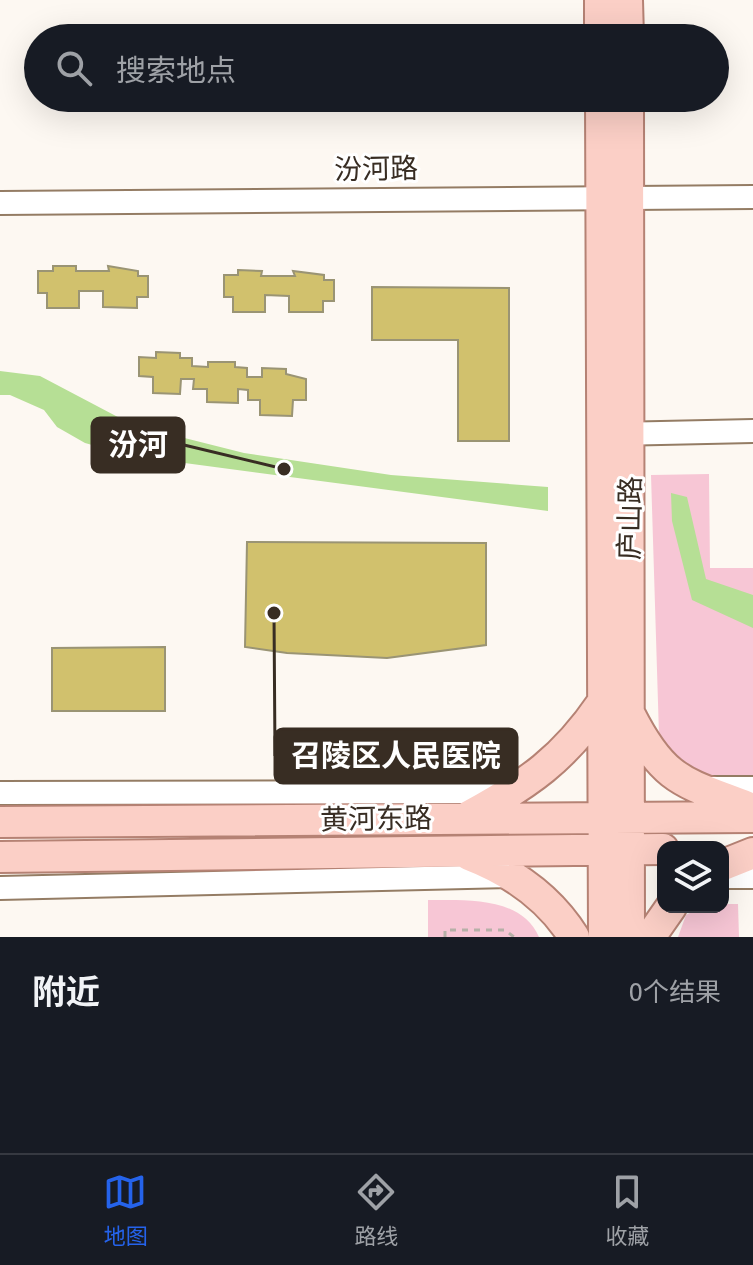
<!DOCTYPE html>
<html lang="zh">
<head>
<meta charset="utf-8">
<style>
  :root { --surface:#171b24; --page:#20242c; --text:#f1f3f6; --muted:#9ea1a6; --line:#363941; --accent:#2563eb }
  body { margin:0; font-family:"Fira Sans","Noto Sans SC",sans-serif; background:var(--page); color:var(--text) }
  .controls { position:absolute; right:24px; bottom:24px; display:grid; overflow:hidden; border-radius:16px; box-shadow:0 8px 32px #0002 }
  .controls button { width:72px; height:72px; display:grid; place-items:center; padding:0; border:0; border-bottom:2px solid var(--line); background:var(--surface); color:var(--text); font:40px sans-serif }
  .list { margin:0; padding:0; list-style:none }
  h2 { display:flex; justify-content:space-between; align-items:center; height:104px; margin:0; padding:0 32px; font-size:34px }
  h2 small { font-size:26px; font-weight:400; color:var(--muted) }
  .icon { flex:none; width:44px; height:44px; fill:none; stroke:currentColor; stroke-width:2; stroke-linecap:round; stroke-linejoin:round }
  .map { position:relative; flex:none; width:753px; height:937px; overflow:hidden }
  .search { position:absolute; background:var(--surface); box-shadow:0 8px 32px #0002; left:24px; right:24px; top:24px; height:88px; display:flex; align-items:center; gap:20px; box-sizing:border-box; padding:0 28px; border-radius:44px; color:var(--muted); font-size:30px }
  .sheet { height:216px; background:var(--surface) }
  nav { display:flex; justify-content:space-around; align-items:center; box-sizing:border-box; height:112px; border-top:2px solid var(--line); background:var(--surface); font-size:22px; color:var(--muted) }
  nav a { display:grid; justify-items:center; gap:4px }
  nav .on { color:var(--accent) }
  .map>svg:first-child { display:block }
</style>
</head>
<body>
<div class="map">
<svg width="753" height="937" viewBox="0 0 753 937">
  <rect width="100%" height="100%" fill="#fdf8f2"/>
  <path fill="#f7c6d5" d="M709 474 710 568H753V778C705 779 689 773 659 735L651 475Z
    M428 900C466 900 521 896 539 937H428Z
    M723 904H738L739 937H678L686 915 701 907Z"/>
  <path fill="#b6df95" d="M0 371 40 376 133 425 244 453 391 475 548 487V511L132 456 85 443 57 427 44 410 10 395H0Z
    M671 493 687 497 706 579 753 595V628L692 600 672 521Z"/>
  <path fill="#d1c16d" stroke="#9a9474" stroke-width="2" d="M53 266H76V271H109L108 266 138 271V276H148V297H137V308L103 307V291H79V308H47V293H38V271H53Z
    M238 270 262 271 261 276H295L293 271 324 275V280H334V301H323V312H289V296L265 295V312H233V297H224V275H238Z
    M372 287 509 288V441H458V340H372Z
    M156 352 180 353V358H192V366L208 367V362H235V367L247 368V377H262V368L286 369V374L306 379V400H293L292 416 260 415V400H248V390L238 389V403L207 402V389H193L194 379H181L180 394 153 393V377L139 376V357L156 358Z
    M247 542 486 543V645L387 658 287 653 245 647Z
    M165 647V711H52V648Z"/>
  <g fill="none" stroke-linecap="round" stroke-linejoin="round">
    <defs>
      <path id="minor" d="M0 203 753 197
        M615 434 753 431
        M710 788H753
        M0 793 512 792
        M723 877H753
        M0 888 511 876"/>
      <path id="major" d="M600 0V38
        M627 0 628 38
        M601 98 604 937
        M628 98 629 937
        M630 715C665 784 685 782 753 809
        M469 816C528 784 564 759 602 703
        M0 822 753 817
        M469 855C513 872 549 897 574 937
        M0 857 663 849
        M723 865 753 853
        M650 937 671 907"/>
    </defs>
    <use href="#minor" stroke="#947c64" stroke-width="26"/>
    <use href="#major" stroke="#b58274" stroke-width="34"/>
    <path stroke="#b7b0a8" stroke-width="3" stroke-dasharray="6 6" stroke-linecap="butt" d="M445 937V930H505L514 937"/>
    <use href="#minor" stroke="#fff" stroke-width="22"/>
    <use href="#major" stroke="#fbcfc6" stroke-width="30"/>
  </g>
  <g text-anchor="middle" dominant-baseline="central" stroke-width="6" stroke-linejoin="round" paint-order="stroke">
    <g font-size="28" fill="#382d23" stroke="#fff">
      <text transform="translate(376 169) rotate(-1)">汾河路</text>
      <text transform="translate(630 518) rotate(-89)">庐山路</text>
      <text transform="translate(376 819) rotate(-1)">黄河东路</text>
    </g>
  </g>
  <path fill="none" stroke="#382d23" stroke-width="3" d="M284 469L184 445M274 613L275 756"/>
  <g fill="#382d23" stroke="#fff" stroke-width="3">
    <circle cx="284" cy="469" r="8"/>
    <circle cx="274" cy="613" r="8"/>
  </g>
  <g fill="#382d23" stroke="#382d23" stroke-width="3">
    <rect x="92" y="418" width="92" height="54" rx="8"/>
    <rect x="275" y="729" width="242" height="54" rx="8"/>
  </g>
  <g font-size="30" text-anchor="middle" font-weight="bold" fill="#fff">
    <text x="138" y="455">汾河</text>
    <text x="396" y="766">召陵区人民医院</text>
  </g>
</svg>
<div class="controls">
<button><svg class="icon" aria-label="layers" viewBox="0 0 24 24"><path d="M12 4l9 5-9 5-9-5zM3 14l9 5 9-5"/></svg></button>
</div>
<div class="search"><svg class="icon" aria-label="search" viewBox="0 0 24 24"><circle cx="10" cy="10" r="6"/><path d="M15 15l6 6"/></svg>搜索地点</div>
</div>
<section class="sheet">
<h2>附近<small>0个结果</small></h2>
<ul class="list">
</ul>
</section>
<nav>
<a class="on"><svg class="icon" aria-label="map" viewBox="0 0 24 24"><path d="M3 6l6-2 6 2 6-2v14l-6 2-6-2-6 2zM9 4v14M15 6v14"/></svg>地图</a>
<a><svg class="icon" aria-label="directions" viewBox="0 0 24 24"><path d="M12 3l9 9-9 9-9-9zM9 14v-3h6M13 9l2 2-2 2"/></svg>路线</a>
<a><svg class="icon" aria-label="saved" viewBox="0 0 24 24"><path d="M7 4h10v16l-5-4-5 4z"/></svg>收藏</a>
</nav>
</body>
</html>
